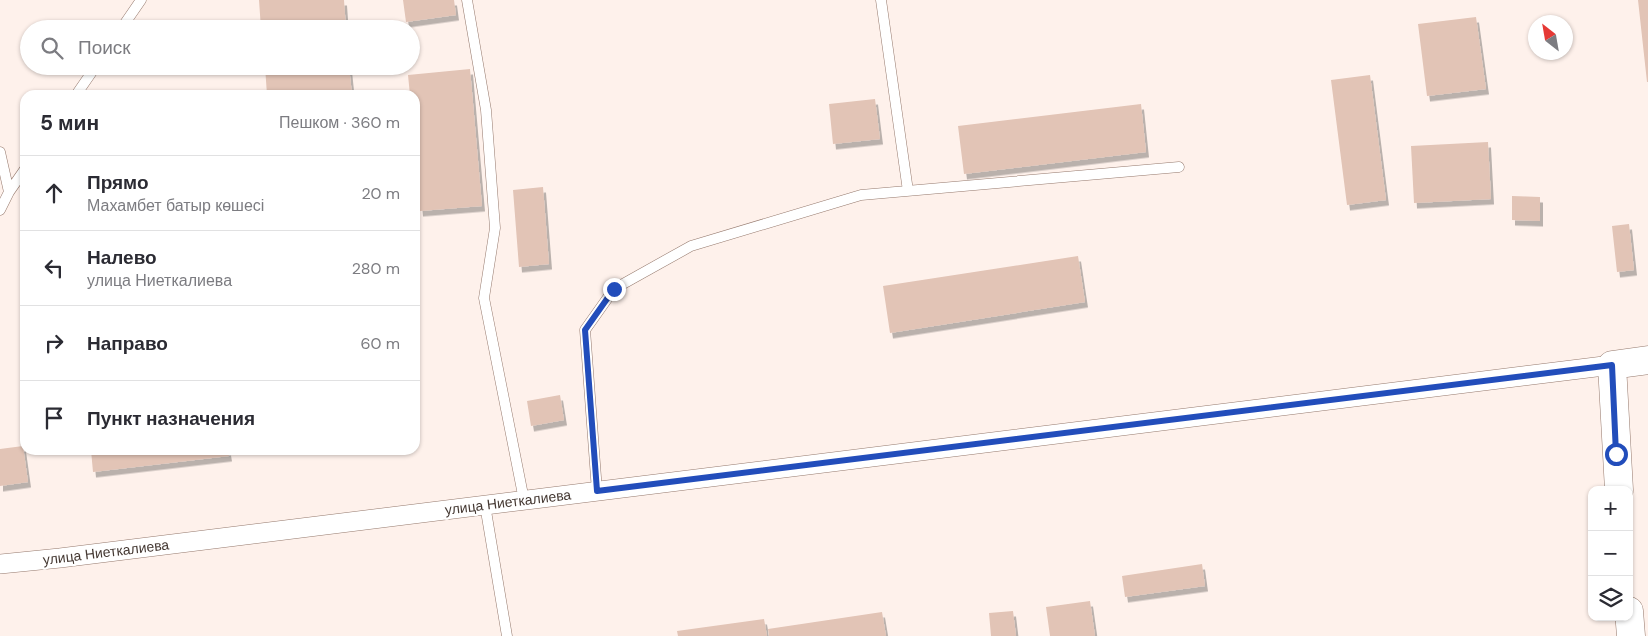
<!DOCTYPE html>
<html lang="ru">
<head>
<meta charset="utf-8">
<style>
  :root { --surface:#fff; --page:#f2f2f3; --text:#2b2b33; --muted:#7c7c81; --line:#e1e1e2 }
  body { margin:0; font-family:"DM Sans",sans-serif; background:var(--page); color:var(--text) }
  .controls { position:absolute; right:15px; bottom:15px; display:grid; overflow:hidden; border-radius:10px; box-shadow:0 1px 4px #0004 }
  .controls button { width:45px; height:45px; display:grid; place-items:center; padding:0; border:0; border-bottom:1px solid var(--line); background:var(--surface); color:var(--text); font:25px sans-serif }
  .compass { position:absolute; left:1528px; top:15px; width:45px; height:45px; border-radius:50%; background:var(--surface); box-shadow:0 1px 4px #0004; rotate:329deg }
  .stop { position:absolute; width:15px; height:15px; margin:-11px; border:4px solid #224dbb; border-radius:50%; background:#fff }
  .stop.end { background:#224dbb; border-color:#fff; box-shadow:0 1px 5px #0008 }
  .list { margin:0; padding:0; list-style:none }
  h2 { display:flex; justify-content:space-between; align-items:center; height:65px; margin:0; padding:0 20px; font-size:21px }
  h2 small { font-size:16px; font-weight:400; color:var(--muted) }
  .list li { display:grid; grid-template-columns:32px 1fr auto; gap:15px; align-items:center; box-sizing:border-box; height:75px; padding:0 20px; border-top:1px solid var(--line) }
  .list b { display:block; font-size:19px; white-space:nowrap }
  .list p { margin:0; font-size:16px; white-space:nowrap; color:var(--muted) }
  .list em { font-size:16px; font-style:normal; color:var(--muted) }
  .icon { flex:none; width:28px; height:28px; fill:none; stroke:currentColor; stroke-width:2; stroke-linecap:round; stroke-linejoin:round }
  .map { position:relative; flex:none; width:1648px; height:636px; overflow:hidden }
  .search { position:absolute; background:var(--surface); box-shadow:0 1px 4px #0004; left:20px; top:20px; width:400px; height:55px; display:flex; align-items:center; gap:12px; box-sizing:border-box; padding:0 18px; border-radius:28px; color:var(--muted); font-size:19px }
  .panel { position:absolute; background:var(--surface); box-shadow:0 1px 4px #0004; left:20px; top:90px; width:400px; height:365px; border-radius:15px }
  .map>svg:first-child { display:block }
</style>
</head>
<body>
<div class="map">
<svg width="1648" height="636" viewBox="0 0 1648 636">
  <defs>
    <filter id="shadow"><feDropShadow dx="3" dy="5.5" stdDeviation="0" flood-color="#0004"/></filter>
  </defs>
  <rect width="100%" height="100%" fill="#fef1eb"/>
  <path fill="#e2c4b6" filter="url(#shadow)" d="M259 0H344L346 29H261Z
    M403 0H454L456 15 406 22Z
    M1638 0H1648V82H1647Z
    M1476 17 1486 89 1427 96 1418 24Z
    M265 66H349L352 95H267Z
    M470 69 482 206 420 211 415 157V95H410L408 75Z
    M1370 75 1386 200 1347 205 1331 80Z
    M875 99 880 139 833 144 829 104Z
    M1141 104 1146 152 964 174 958 126Z
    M1488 142 1491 199 1414 203 1411 146Z
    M543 187 549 264 519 267 513 190Z
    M1512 196 1540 197V221L1512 220Z
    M1629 224 1634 270 1617 272 1612 226Z
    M1078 256 1085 302 890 333 883 286Z
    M560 395 564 420 531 426 527 401Z
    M23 446 28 482 0 486V449Z
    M91 450H228L229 456 93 472Z
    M1202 564 1205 586 1125 597 1122 576Z
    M1090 601 1095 636H1050L1046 607Z
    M1013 611 1016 636H991L989 613Z
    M882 612 886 636H769L768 629Z
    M764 619 767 636H678L677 631Z"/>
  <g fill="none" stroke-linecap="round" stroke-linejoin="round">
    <defs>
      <path id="lane" d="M467 0 486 110 495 228 484 298 524 500
        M881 0 908 191
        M121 29 141 0
        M76 95 96 66
        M0 152 9 192 0 210
        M9 192 25 169
        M597 491 585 330 614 289 691 246 861 195 1179 167
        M485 505 507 636"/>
      <path id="street" d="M0 564 60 558 1612 365"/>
      <path id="secondary" d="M1619 490 1612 365 1648 360
        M1629 611 1631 636"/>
    </defs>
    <use href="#lane" stroke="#95796d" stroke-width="11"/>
    <use href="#street" stroke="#95796d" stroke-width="20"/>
    <use href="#secondary" stroke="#95796d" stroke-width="29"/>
    <use href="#lane" stroke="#fff" stroke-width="10"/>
    <use href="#street" stroke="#fff" stroke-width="19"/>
    <use href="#secondary" stroke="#fff" stroke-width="28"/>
  </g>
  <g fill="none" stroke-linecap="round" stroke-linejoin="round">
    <path stroke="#224dbb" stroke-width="6" d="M614 289 585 330 597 491 1612 365 1616 454"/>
  </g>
  <g text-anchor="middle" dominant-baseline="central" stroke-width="4.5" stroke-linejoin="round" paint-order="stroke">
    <g font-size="14" fill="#453933" stroke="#fff">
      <text transform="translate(508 502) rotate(-7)">улица Ниеткалиева</text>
      <text transform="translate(106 552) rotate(-7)">улица Ниеткалиева</text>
    </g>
  </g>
</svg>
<div class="controls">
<button>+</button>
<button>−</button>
<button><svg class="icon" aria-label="layers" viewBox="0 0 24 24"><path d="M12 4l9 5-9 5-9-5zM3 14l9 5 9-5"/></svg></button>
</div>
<svg class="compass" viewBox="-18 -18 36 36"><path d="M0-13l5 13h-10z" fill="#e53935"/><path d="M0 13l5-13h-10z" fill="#7c7c81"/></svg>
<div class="stop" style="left:1616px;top:454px"></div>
<div class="stop end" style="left:614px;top:289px"></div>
<div class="search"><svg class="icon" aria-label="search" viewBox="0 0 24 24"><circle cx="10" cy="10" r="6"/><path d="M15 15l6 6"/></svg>Поиск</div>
<section class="panel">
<h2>5 мин<small>Пешком · 360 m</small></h2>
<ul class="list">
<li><svg class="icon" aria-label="ahead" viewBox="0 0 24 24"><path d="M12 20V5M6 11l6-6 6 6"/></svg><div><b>Прямо</b><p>Махамбет батыр көшесі</p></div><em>20 m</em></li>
<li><svg class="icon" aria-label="left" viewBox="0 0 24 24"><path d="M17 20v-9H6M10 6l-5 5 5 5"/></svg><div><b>Налево</b><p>улица Ниеткалиева</p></div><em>280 m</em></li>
<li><svg class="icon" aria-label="right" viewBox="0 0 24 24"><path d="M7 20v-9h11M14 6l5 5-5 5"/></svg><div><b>Направо</b></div><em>60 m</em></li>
<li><svg class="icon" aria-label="arrive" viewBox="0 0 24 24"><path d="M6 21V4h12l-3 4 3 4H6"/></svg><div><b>Пункт назначения</b></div></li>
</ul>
</section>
</div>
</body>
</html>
